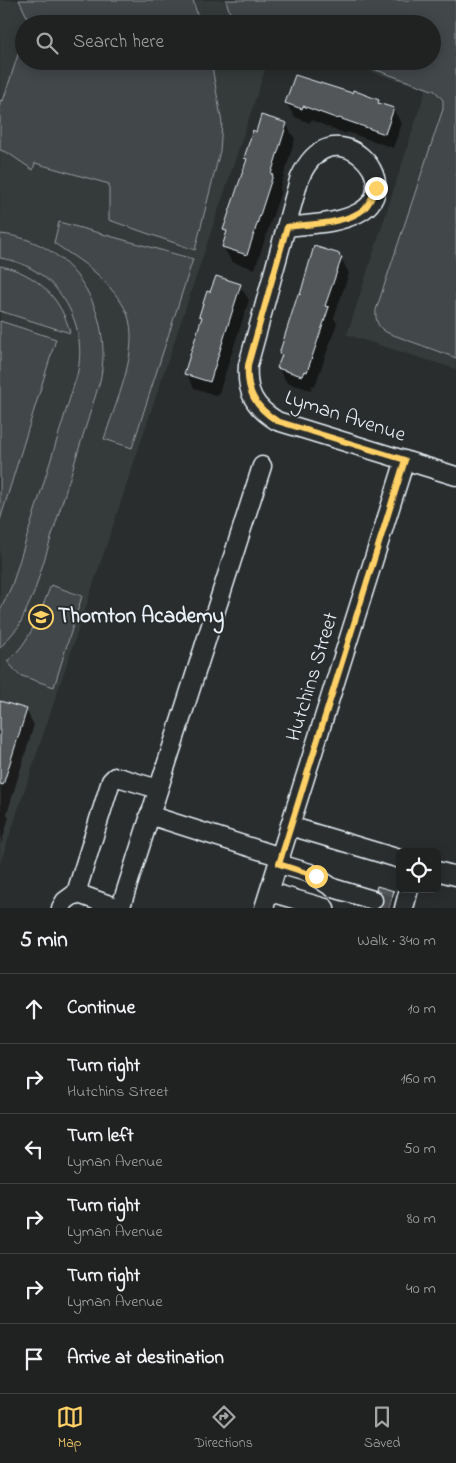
<!DOCTYPE html>
<html lang="en">
<head>
<meta charset="utf-8">
<style>
  :root { --surface:#202222; --page:#282a2a; --text:#f1f3f6; --muted:#a2a4a5; --line:#3d3f40; --accent:#ffd166 }
  body { margin:0; font-family:"Indie Flower",sans-serif; background:var(--page); color:var(--text) }
  .controls { position:absolute; right:15px; bottom:15px; display:grid; overflow:hidden; border-radius:8px; box-shadow:0 2px 12px #0003 }
  .controls button { width:45px; height:45px; display:grid; place-items:center; padding:0; border:0; border-bottom:1px solid var(--line); background:var(--surface); color:var(--text); font:25px sans-serif }
  .stop { position:absolute; width:15px; height:15px; margin:-11px; border:4px solid #ffd166; border-radius:50%; background:#fff }
  .stop.end { background:#ffd166; border-color:#fff; box-shadow:0 1px 5px #0008 }
  .list { margin:0; padding:0; list-style:none }
  h2 { display:flex; justify-content:space-between; align-items:center; height:65px; margin:0; padding:0 20px; font-size:21px }
  h2 small { font-size:16px; font-weight:400; color:var(--muted) }
  .list li { display:grid; grid-template-columns:32px 1fr auto; gap:15px; align-items:center; box-sizing:border-box; height:70px; padding:0 20px; border-top:1px solid var(--line) }
  .list b { display:block; font-size:19px; white-space:nowrap }
  .list p { margin:0; font-size:16px; white-space:nowrap; color:var(--muted) }
  .list em { font-size:16px; font-style:normal; color:var(--muted) }
  .icon { flex:none; width:28px; height:28px; fill:none; stroke:currentColor; stroke-width:2; stroke-linecap:round; stroke-linejoin:round }
  .map { position:relative; flex:none; width:456px; height:908px; overflow:hidden }
  .search { position:absolute; background:var(--surface); box-shadow:0 2px 12px #0003; left:15px; right:15px; top:15px; height:55px; display:flex; align-items:center; gap:12px; box-sizing:border-box; padding:0 18px; border-radius:28px; color:var(--muted); font-size:19px }
  .sheet { height:485px; background:var(--surface) }
  nav { display:flex; justify-content:space-around; align-items:center; box-sizing:border-box; height:70px; border-top:1px solid var(--line); background:var(--surface); font-size:14px; color:var(--muted) }
  nav a { display:grid; justify-items:center; gap:2px }
  nav .on { color:var(--accent) }
  .map>svg:first-child { display:block }
</style>
</head>
<body>
<div class="map">
<svg width="456" height="908" viewBox="0 0 456 908">
  <rect width="100%" height="100%" fill="#2a2d2e"/>
  <filter id="ink" filterUnits="userSpaceOnUse"><feTurbulence type="fractalNoise" baseFrequency=".02" numOctaves="2"/><feDisplacementMap in="SourceGraphic" scale="10" xChannelSelector="R" yChannelSelector="G"/><feConvolveMatrix kernelMatrix="1 2 1 2 8 2 1 2 1" color-interpolation-filters="sRGB"/></filter>
  <g filter="url(#ink)">
    <path fill="#363a3b" d="M0 0H456V369L347 335 426 89 336 61H432V24H24V61H268L0 864Z"/>
    <path fill="#424648" stroke="#959ca0" d="M19 0H193L200 24H28L29 21Z
      M226 0H456V358L388 333C378 328 375 321 376 310L443 109V100L435 91 351 61H432V24H233Z
      M24 36V61H211L222 123 220 151 195 250 109 220V184L35 163 33 170 8 153 0 150V100L3 101Z
      M59 222 193 259 132 448 104 439C115 404 141 349 127 313 121 299 108 285 97 274 84 262 68 253 54 243Z
      M0 234C73 240 115 313 100 381L34 593 19 626 0 648V611L12 585 77 375C90 321 55 266 0 258Z
      M0 266C35 272 62 298 70 333L0 311Z
      M0 321 56 339 0 520Z
      M51 585 82 596 54 687 19 675 7 661C30 644 41 610 51 585Z"/>
    <path fill="#0007" d="M353 95 378 101 381 105 393 109 402 124 393 148 347 132 346 134 311 120 310 123 295 117 286 103Z
      M286 124 295 139 280 188 281 191 255 269 232 262 223 247 227 234 224 229 247 161 246 158 257 133Z
      M339 255 349 273 334 318 337 323 315 386 312 385 311 390 287 383 278 368 282 357 280 354 300 296Z
      M240 286 249 300 218 396 194 388 186 373 202 320 200 316Z
      M0 702 26 710 34 725 7 814 9 817 1 845Z
      M377 890 393 892 395 895 391 908H380L384 904 383 895Z"/>
    <path fill="#535759" stroke="#e8f1f8" d="M295 75 352 93 353 90 379 100 378 103 394 108 385 134 339 118 338 119 303 106 302 109 285 103Z
      M261 115 287 123 271 174 273 175 247 255 222 247 227 231 223 230 247 159 244 158 253 130 256 132Z
      M314 246 340 254 339 256 342 257 325 306 329 307 307 372 304 371 302 376 277 368 282 355 279 354 298 294 300 295Z
      M216 276 241 284 210 382 184 374 202 317 199 316 207 291 210 292Z
      M0 701 27 709 3 785 0 784Z
      M377 886 394 891 389 908H380L383 904V898L381 893 376 890Z"/>
    <g fill="none" stroke-linecap="round" stroke-linejoin="round">
      <path stroke="#464a4c" stroke-width="18" stroke-dasharray="18 9" stroke-linecap="butt" d="M373 900 390 905"/>
      <defs>
        <path id="minor" d="M287 227C309 224 337 224 358 213 412 186 332 100 299 180L248 365C246 392 254 407 277 421L456 476
          M149 815 281 857
          M290 826 400 859
          M279 864 310 873 333 888 373 900
          M437 871 456 876
          M270 892 325 908
          M76 893 115 907 119 906 122 903 262 466
          M61 908 65 901 76 893 111 781 115 777 121 778 158 789
          M264 908 405 460
          M404 908 409 889"/>
      </defs>
      <use href="#minor" stroke="#e8f1f8" stroke-width="21"/>
      <use href="#minor" stroke="#2a2d2e" stroke-width="18"/>
    </g>
  </g>
  <g fill="none" stroke-linecap="round" stroke-linejoin="round" filter="url(#ink)">
    <path stroke="#ffd166" stroke-width="6" d="M316 876 279 864 405 460 277 421C255 407 246 391 248 365L287 227C308 224 347 224 364 209 370 203 373 196 376 188"/>
  </g>
  <defs>
    <symbol id="school-ring" viewBox="-11 -11 22 22"><circle r="9.5" fill="#2a2d2e" stroke="#ffd166" stroke-width="1.5"/><path d="M0-5L7-2L0 1L-7-2ZM-4 1L0 2.5L4 1V4Q0 6-4 4Z" fill="#ffd166"/></symbol>
  </defs>
  <g fill-rule="evenodd">
    <use href="#school-ring" x="27" y="603" width="28" height="28"/>
  </g>
  <g text-anchor="middle" dominant-baseline="central" stroke-width="4" stroke-linejoin="round" paint-order="stroke">
    <g font-size="21" fill="#e8f1f8" stroke="#2a2d2e">
      <text transform="translate(345 417) rotate(18)">Lyman Avenue</text>
      <text transform="translate(313 677) rotate(-73)">Hutchins Street</text>
    </g>
    <g font-size="21" font-weight="bold" fill="#e8f1f8" stroke="#2a2d2e" text-anchor="start">
      <text x="58" y="617">Thornton Academy</text>
    </g>
  </g>
</svg>
<div class="controls">
<button><svg class="icon" aria-label="locate" viewBox="0 0 24 24"><circle cx="12" cy="12" r="6"/><path d="M12 2v4M12 18v4M2 12h4M18 12h4"/></svg></button>
</div>
<div class="stop" style="left:316px;top:876px"></div>
<div class="stop end" style="left:376px;top:188px"></div>
<div class="search"><svg class="icon" aria-label="search" viewBox="0 0 24 24"><circle cx="10" cy="10" r="6"/><path d="M15 15l6 6"/></svg>Search here</div>
</div>
<section class="sheet">
<h2>5 min<small>Walk · 340 m</small></h2>
<ul class="list">
<li><svg class="icon" aria-label="ahead" viewBox="0 0 24 24"><path d="M12 20V5M6 11l6-6 6 6"/></svg><div><b>Continue</b></div><em>10 m</em></li>
<li><svg class="icon" aria-label="right" viewBox="0 0 24 24"><path d="M7 20v-9h11M14 6l5 5-5 5"/></svg><div><b>Turn right</b><p>Hutchins Street</p></div><em>160 m</em></li>
<li><svg class="icon" aria-label="left" viewBox="0 0 24 24"><path d="M17 20v-9H6M10 6l-5 5 5 5"/></svg><div><b>Turn left</b><p>Lyman Avenue</p></div><em>50 m</em></li>
<li><svg class="icon" aria-label="right" viewBox="0 0 24 24"><path d="M7 20v-9h11M14 6l5 5-5 5"/></svg><div><b>Turn right</b><p>Lyman Avenue</p></div><em>80 m</em></li>
<li><svg class="icon" aria-label="right" viewBox="0 0 24 24"><path d="M7 20v-9h11M14 6l5 5-5 5"/></svg><div><b>Turn right</b><p>Lyman Avenue</p></div><em>40 m</em></li>
<li><svg class="icon" aria-label="arrive" viewBox="0 0 24 24"><path d="M6 21V4h12l-3 4 3 4H6"/></svg><div><b>Arrive at destination</b></div></li>
</ul>
</section>
<nav>
<a class="on"><svg class="icon" aria-label="map" viewBox="0 0 24 24"><path d="M3 6l6-2 6 2 6-2v14l-6 2-6-2-6 2zM9 4v14M15 6v14"/></svg>Map</a>
<a><svg class="icon" aria-label="directions" viewBox="0 0 24 24"><path d="M12 3l9 9-9 9-9-9zM9 14v-3h6M13 9l2 2-2 2"/></svg>Directions</a>
<a><svg class="icon" aria-label="saved" viewBox="0 0 24 24"><path d="M7 4h10v16l-5-4-5 4z"/></svg>Saved</a>
</nav>
</body>
</html>
